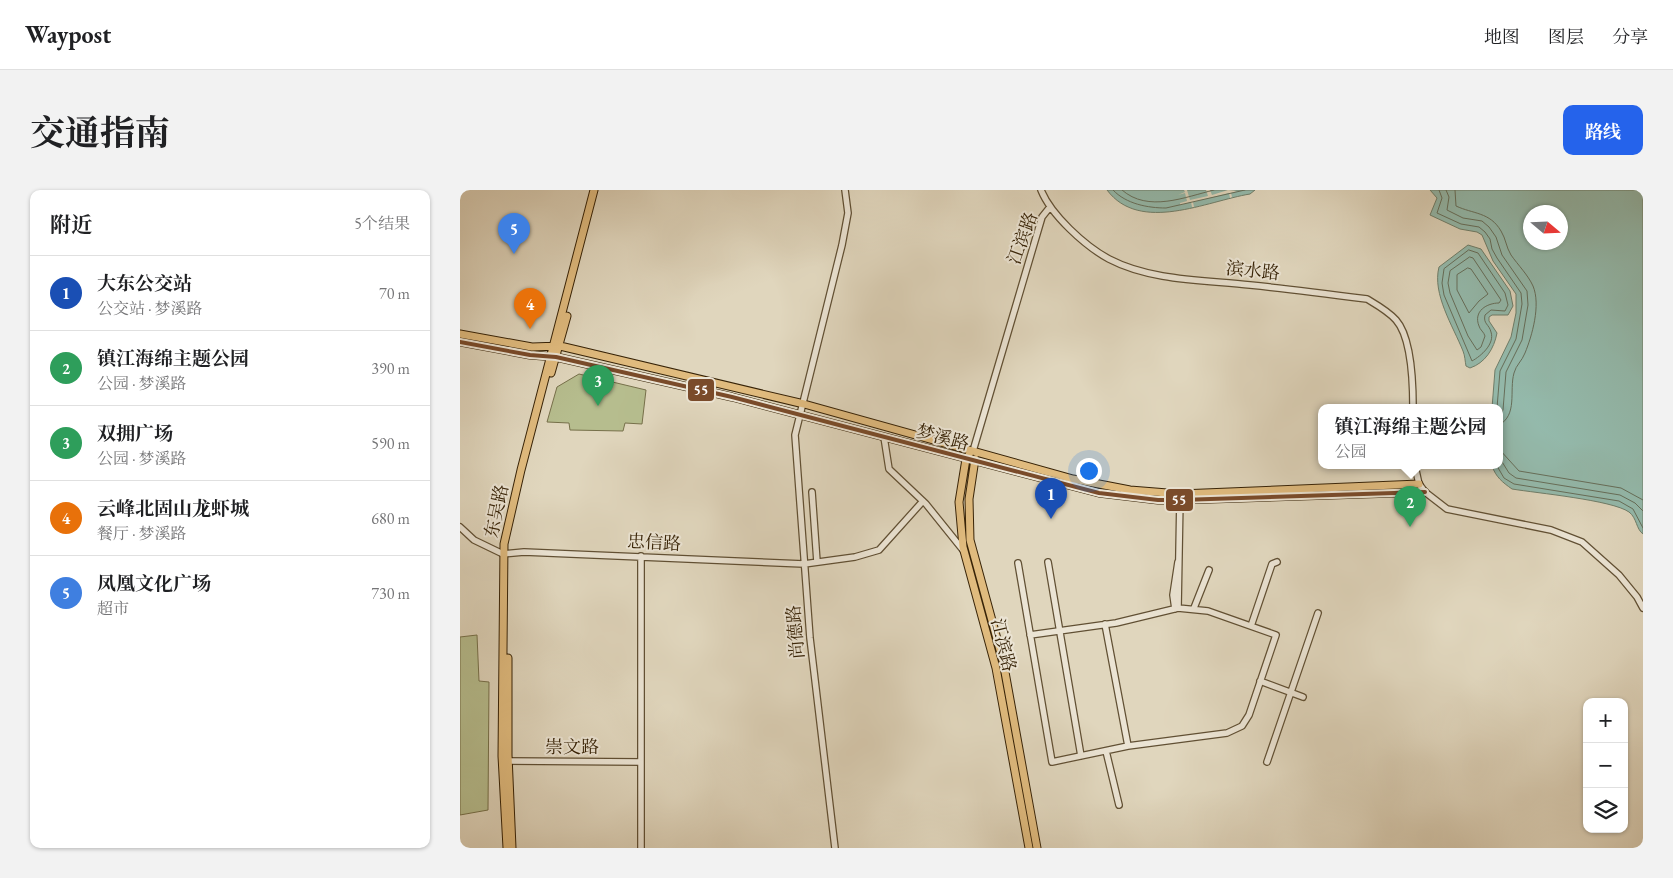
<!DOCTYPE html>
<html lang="zh">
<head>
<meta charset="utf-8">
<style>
  :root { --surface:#fff; --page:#f2f2f2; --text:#202124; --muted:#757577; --line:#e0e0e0; --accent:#2563eb }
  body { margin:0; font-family:"EB Garamond","Noto Serif SC",serif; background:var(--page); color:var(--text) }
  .controls { position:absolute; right:15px; bottom:15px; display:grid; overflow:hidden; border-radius:10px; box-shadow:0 1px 4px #0004 }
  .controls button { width:45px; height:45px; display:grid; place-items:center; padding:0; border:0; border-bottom:1px solid var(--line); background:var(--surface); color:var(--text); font:25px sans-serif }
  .compass { position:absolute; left:1063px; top:15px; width:45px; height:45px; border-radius:50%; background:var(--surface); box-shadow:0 1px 4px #0004; rotate:109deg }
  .you { position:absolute; left:628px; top:280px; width:18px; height:18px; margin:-12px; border:4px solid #fff; border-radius:50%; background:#1a73e8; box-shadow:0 0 0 8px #1a73e833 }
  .badge { display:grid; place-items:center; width:32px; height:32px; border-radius:50%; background:var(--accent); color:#fff; font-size:16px; font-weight:700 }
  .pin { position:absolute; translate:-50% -41px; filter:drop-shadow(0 1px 2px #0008) }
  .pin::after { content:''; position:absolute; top:26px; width:18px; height:15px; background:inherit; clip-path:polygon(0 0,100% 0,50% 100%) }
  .popup { position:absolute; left:858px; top:214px; width:185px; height:65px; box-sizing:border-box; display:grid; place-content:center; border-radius:10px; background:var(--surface); filter:drop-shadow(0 1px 4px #0005); font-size:16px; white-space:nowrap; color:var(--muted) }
  .popup b { font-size:19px; color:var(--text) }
  .popup::after { content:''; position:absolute; left:50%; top:100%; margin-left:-10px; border:10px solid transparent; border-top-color:var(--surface) }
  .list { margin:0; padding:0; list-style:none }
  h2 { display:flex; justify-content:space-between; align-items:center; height:65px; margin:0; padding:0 20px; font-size:21px }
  h2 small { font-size:16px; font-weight:400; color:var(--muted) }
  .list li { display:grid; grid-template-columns:32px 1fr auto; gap:15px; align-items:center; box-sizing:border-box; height:75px; padding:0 20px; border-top:1px solid var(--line) }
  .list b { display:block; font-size:19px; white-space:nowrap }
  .list p { margin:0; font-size:16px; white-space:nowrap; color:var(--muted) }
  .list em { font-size:16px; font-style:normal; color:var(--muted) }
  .icon { flex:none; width:28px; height:28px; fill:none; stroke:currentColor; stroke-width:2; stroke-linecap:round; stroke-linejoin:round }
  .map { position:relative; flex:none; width:1183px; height:658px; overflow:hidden; border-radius:10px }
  header { display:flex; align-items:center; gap:30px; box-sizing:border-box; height:70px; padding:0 25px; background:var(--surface); border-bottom:1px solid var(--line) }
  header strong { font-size:24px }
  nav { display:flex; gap:28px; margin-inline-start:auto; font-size:18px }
  .intro { display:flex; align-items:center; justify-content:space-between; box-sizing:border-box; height:120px; padding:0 30px }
  h1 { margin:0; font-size:35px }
  .button { padding:12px 22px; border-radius:10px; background:var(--accent); color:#fff; font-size:18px; font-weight:700 }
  main { display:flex; gap:30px; padding:0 30px }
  aside { flex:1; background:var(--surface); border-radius:10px; box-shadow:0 1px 4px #0004 }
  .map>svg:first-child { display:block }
</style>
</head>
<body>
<header>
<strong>Waypost</strong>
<nav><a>地图</a><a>图层</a><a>分享</a></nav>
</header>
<div class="intro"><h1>交通指南</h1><a class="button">路线</a></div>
<main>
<aside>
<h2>附近<small>5个结果</small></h2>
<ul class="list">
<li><span class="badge" style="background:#1a4fb4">1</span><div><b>大东公交站</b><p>公交站 · 梦溪路</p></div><em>70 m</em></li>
<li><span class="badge" style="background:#2e9e5b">2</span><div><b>镇江海绵主题公园</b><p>公园 · 梦溪路</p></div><em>390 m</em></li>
<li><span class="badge" style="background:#2e9e5b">3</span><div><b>双拥广场</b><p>公园 · 梦溪路</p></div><em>590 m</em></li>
<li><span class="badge" style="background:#e8710a">4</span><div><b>云峰北固山龙虾城</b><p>餐厅 · 梦溪路</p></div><em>680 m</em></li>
<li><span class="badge" style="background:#3f7fe0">5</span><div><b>凤凰文化广场</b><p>超市</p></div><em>730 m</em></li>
</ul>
</aside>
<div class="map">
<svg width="1183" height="658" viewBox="0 0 1183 658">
  <rect width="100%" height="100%" fill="#e0d6bd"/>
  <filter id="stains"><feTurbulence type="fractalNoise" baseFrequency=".004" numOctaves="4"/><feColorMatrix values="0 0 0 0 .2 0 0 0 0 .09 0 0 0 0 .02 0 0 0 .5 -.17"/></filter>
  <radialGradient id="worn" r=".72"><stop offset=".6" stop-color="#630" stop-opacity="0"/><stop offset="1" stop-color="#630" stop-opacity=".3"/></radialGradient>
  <path fill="#b6bd8e" stroke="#76704a" d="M119 184 186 200 182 234 165 233 163 241 110 240 109 233 87 232 97 197Z
    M17 445 19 491 29 492 28 620 0 625V447Z"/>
  <path fill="#94baac" stroke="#6f7e6a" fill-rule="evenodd" d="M647 0H795L790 4C747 11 680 44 647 0Z
    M970 0H1183V344C1176 339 1177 328 1169 322 1152 310 1076 303 1052 299 1042 292 1036 287 1032 276H1039V218H1032L1035 180 1051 147 1056 123V104L1033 71 1022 45 1017 42 1000 39 970 25 977 8ZM1070 22H1100V52H1070Z
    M1008 55 1021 59 1050 101 1053 116 1048 125H1032L1029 127V131L1037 143C1034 159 1025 173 1010 178L1006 176C1005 171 1005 166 1003 161 993 136 972 104 979 77Z"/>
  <path fill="#e0d6bd" d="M724 0H727L730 10 748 6 746 0H750L752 5 768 0 777 1 771 3 772 7 770 8 769 3 733 12 734 17H732L731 12 720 15V13L727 11 725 3 718 5 725 2Z"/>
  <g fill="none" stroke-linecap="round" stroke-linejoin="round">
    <path stroke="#666e5a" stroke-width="1" d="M653 0C666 14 688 18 706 18L785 0
      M662 0C688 23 725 7 754 0
      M979 0 982 8 977 23 1001 34 1019 37 1025 42 1030 49 1032 59 1037 68 1061 103 1062 114 1056 149 1040 181 1037 218
      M986 0 989 7 987 20 1003 28 1022 31 1029 37 1036 47 1042 65 1067 101 1068 115 1062 150 1046 182 1043 220 1039 227
      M995 0 996 16C1013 24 1030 22 1041 41 1046 49 1046 57 1051 65 1058 75 1068 85 1073 96 1081 115 1072 146 1065 163 1062 171 1056 175 1054 183 1049 201 1058 225 1039 235
      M1009 60 1018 63 1045 103 1048 115 1045 121 1031 120 1025 125C1023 134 1029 134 1031 142 1035 154 1021 166 1012 171L984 105 982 93 984 79Z
      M1010 67 1013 68 1041 110 1039 113C1027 113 1013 121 1019 136 1020 140 1024 142 1025 146L1021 157 1017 160 1008 146 990 103 988 93 990 81Z
      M1008 78 1011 79 1028 104 1019 111 1009 123 997 100V85Z
      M1039 259 1059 281 1161 298 1183 310
      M1039 267 1049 283 1056 288 1160 305 1175 313 1183 321
      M1037 276 1044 288 1054 294 1159 311 1173 319 1183 338"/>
    <defs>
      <path id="minor" d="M581 0C591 25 625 56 649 69 691 91 745 90 790 95 829 99 868 104 907 109 917 115 928 121 936 130 952 148 953 195 953 218
        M424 247 429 279 466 314 503 360
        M513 261 582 27 590 17
        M955 276 959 294 965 302 987 319 1091 340 1122 352 1159 385 1177 407 1183 418
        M352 302 357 372
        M0 337 14 350 43 364 64 362 344 374 395 367 419 360 463 311
        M588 372 621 566
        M558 373 592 572 668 556 645 434
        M718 418 720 307
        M734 418 749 380
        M715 419 713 405 718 372
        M791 436 812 374 817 372
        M570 445 656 433 718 418 748 421 816 445 789 525 782 536 767 543 668 556
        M800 491 843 507
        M646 561 659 615
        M44 571 181 572
        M807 572 858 423
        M181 658V366
        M375 658 350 448 335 245 382 55 388 23 385 0"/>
      <path id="major" d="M0 144 72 157 100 156 117 160 344 214 613 289 670 300 720 304 959 294
        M0 152 70 165 96 167 272 207 639 303 698 310H720L965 302
        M91 183 107 126
        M509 265 506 269 499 312 503 357 536 478 569 658
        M515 269 509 309 510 350 543 471 577 658
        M48 468V565L52 658
        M47 658 42 566 44 354 61 280 134 0"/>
    </defs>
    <use href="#minor" stroke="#615034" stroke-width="8"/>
    <use href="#major" stroke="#372307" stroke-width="9"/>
    <use href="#minor" stroke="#ebe4d4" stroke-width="5.5"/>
    <use href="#major" stroke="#e0bb7e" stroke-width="7"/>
    <defs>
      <path id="bus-1" d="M0 152 70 165 96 167 272 207 639 303 698 310H720L965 302"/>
    </defs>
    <use href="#bus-1" stroke="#ebe4d4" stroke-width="8"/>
    <use href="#bus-1" stroke="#7a4b2a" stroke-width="4"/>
  </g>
  <g text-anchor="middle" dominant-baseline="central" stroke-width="4" stroke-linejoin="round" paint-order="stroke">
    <g font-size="18" fill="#372307" stroke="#ebe4d4">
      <text transform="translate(562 48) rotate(-70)">江滨路</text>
      <text transform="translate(793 80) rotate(6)">滨水路</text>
      <text transform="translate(483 247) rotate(15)">梦溪路</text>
      <text transform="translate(36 321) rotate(-78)">东吴路</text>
      <text transform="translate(194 352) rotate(3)">忠信路</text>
      <text transform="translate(335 442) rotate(-95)">尚德路</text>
      <text transform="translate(544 455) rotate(76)">江滨路</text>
      <text x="112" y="556">崇文路</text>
    </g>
  </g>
  <g stroke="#ebe4d4" stroke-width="2">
    <rect x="227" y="188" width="28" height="24" rx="5" fill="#7a4b2a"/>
    <rect x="705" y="298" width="29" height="24" rx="5" fill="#7a4b2a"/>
  </g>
  <g font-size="14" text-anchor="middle" font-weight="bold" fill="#fff">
    <text x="241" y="205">55</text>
    <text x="719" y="315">55</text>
  </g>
  <rect width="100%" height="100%" filter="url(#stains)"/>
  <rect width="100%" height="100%" fill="url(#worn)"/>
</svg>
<div class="controls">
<button>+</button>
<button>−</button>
<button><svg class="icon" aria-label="layers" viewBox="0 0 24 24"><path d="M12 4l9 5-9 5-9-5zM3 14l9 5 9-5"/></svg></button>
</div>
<svg class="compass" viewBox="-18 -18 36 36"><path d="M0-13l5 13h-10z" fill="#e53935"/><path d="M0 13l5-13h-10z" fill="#757577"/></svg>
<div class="you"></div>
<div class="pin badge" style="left:591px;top:329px;background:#1a4fb4">1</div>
<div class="pin badge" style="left:950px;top:337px;background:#2e9e5b">2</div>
<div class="popup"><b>镇江海绵主题公园</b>公园</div>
<div class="pin badge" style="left:138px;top:216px;background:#2e9e5b">3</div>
<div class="pin badge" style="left:70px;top:139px;background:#e8710a">4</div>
<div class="pin badge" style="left:54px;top:64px;background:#3f7fe0">5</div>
</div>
</main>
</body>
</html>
